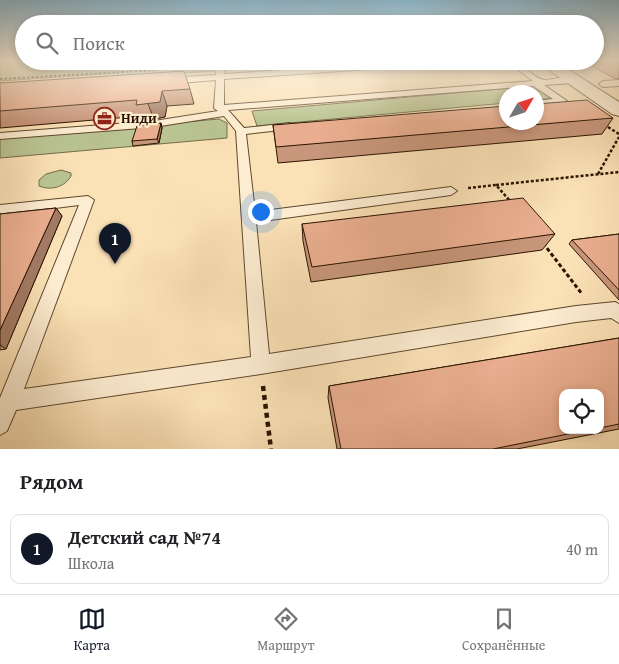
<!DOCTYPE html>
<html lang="ru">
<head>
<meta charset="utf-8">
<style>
  :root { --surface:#fff; --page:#f6f6f6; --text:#202124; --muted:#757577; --line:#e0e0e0; --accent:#111827 }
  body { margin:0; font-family:"Gentium Book Plus",serif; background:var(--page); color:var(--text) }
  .controls { position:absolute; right:15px; bottom:15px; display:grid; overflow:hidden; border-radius:10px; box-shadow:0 2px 8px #0003 }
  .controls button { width:45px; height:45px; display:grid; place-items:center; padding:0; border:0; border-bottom:1px solid var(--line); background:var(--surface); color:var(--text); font:25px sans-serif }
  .compass { position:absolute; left:499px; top:85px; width:45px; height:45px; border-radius:50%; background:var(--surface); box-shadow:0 2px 8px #0003; rotate:51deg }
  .you { position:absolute; left:260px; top:211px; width:18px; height:18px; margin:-12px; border:4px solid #fff; border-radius:50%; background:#1a73e8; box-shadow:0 0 0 8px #1a73e833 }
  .badge { display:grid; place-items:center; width:32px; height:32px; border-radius:50%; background:var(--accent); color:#fff; font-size:16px; font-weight:700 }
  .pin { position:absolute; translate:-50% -41px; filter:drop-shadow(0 1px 2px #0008) }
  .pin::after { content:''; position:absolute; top:26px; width:18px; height:15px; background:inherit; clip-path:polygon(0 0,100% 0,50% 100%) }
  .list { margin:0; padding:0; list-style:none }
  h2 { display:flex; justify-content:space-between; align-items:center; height:65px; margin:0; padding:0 20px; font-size:21px }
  h2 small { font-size:16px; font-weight:400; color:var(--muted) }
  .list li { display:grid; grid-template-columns:32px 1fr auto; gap:15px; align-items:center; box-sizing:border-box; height:70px; margin:0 10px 10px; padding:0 10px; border:1px solid var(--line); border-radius:10px }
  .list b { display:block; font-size:19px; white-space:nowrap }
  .list p { margin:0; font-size:16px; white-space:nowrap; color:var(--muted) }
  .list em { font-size:16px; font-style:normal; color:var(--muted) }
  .icon { flex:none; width:28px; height:28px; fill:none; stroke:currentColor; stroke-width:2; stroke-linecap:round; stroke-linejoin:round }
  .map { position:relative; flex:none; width:619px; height:449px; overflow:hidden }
  .search { position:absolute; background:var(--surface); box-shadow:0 2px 8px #0003; left:15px; right:15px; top:15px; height:55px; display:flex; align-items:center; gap:12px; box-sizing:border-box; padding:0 18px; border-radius:28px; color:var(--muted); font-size:19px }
  .sheet { height:145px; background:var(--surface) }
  nav { display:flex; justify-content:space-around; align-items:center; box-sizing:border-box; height:70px; border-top:1px solid var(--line); background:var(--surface); font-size:14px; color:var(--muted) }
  nav a { display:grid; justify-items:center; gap:2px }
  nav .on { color:var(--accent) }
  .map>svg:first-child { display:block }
</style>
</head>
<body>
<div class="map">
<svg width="619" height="449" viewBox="0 0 619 449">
  <rect width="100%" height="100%" fill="#fbe1b6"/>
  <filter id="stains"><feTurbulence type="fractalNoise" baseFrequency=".004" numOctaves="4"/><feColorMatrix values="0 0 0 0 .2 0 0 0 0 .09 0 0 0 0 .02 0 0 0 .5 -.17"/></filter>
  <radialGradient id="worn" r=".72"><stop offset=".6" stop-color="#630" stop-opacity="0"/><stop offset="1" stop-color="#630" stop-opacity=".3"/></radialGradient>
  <path fill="#b9c492" stroke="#726c49" d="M0 60H24V61H213V71L116 78 118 73 0 81Z
    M224 61H341L224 70Z
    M533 86 551 98 537 100 536 92H506V103L257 126 252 111Z
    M219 119 227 123V138L0 158V138Z
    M61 170 71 173V176C65 187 51 191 39 186V180L46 174Z"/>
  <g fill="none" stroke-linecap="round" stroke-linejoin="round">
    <defs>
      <path id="service" d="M595 60H619L615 62 579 65 575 63 577 61H595Z
        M216 61H224V74L420 61H462L458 63 224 79V105L533 81 507 61C524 61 532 79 545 80 555 80 568 74 576 80L572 83 544 85 567 101 562 104 536 107V101L553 99 533 86 228 110 244 128 290 123 295 126 290 129 246 134 255 212 451 187 457 191 451 195 256 222 269 354 576 306 615 302 619 304V323L611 318 576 322 261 374 16 410 7 431 0 435V398L79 205 0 215V205L88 196 94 200 24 389 251 357 236 131 224 116 154 127 0 139V133L154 121 218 111 214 108 216 80 168 84 164 81 168 78 216 75Z
        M619 80V86L603 87 599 84 603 81Z"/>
      <path id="minor" d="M536 61H555L619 102V116L612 114Z"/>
    </defs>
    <use href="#service" stroke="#5f482e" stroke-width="2"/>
    <use href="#minor" stroke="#5f482e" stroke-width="2"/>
    <path stroke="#2b1500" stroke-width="2" stroke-dasharray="2.5 2" stroke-linecap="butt" d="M129 70 148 61
      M0 79 158 70"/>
    <path stroke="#2b1500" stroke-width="2.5" stroke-dasharray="3 2" stroke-linecap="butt" d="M608 127 619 134
      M598 174 619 137
      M496 185 619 172
      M468 188 496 185 510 201"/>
    <path stroke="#2b1500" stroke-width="3" stroke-dasharray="4 2.5" stroke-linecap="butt" d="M543 243 582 294"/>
    <path stroke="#2b1500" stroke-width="4.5" stroke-dasharray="5 4" stroke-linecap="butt" d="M263 386 271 449"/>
    <use href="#service" fill="#fcecd0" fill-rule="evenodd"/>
    <use href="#minor" fill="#fcecd0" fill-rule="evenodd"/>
  </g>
  <path fill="#c8967b" stroke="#2b1500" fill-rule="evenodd" d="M596 60H619V79L614 78 592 66Z
    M0 83 190 89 194 104 167 106 165 117 154 119 142 120 141 116 0 128Z
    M613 118 602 134 278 163 273 125Z
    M161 123 162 128 159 143 133 146 132 141Z
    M56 208 62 216 6 349 0 350V214Z
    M302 224 555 234 542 250 311 282 303 241Z
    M619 234V300L569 244 572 240Z
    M619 338V429L517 449H337L328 398 329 386ZM600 393V430H563Z"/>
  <path fill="#a37a64" stroke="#2b1500" d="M162 91 167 106 165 117 154 119 148 104Z
    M161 123 162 128 159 143 157 139Z
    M56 208 62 216 6 349 0 345V330Z"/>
  <path fill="#e9ae8f" stroke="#2b1500" d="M184 71 190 89 162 91 160 102 136 105 137 100 0 111V83Z
    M587 100 613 118 276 147 273 125 506 106V122H536V104Z
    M161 123 157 139 132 141 137 126Z
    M523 198 555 234 312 267 302 224Z
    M56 208 0 330V214Z
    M619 234V290L572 240Z
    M619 338V424L600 428V393H563V430H588L493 449H341L329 386Z"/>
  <linearGradient id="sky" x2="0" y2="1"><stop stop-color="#8bb8cf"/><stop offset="0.49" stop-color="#fdf2de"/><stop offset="1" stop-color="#fdf2de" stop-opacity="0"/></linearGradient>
  <rect width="619" height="123" fill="url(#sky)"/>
  <defs>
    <symbol id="office-ring" viewBox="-11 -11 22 22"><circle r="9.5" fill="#fcecd0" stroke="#8f2418" stroke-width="1.5"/><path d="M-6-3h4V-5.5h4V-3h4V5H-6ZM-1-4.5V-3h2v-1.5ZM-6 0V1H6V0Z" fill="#8f2418"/></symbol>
  </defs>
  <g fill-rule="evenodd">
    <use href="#office-ring" x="92" y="106" width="25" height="25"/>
  </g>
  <g text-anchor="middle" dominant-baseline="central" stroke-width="4.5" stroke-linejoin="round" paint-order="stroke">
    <g font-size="14" font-weight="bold" fill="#2b1500" stroke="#fcecd0" text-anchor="start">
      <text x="121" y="118">Ниди</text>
    </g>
  </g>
  <rect width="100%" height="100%" filter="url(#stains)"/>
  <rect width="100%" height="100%" fill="url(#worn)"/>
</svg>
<div class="controls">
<button><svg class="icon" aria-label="locate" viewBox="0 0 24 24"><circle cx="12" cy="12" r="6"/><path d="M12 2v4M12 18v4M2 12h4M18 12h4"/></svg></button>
</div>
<svg class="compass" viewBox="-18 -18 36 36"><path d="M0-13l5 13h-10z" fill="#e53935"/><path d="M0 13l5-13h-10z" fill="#757577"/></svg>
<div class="you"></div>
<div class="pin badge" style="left:115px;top:264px">1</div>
<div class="search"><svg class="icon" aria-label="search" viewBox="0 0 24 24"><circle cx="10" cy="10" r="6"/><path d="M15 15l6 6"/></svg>Поиск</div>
</div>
<section class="sheet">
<h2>Рядом<small></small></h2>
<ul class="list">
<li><span class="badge">1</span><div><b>Детский сад №74</b><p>Школа</p></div><em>40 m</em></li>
</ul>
</section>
<nav>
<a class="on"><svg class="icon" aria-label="map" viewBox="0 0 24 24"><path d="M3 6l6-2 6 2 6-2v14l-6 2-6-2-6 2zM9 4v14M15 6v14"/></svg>Карта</a>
<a><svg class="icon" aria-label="directions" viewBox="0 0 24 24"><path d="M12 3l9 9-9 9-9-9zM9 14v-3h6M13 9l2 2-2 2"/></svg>Маршрут</a>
<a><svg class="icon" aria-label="saved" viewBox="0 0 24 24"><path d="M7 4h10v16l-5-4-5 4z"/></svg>Сохранённые</a>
</nav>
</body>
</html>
